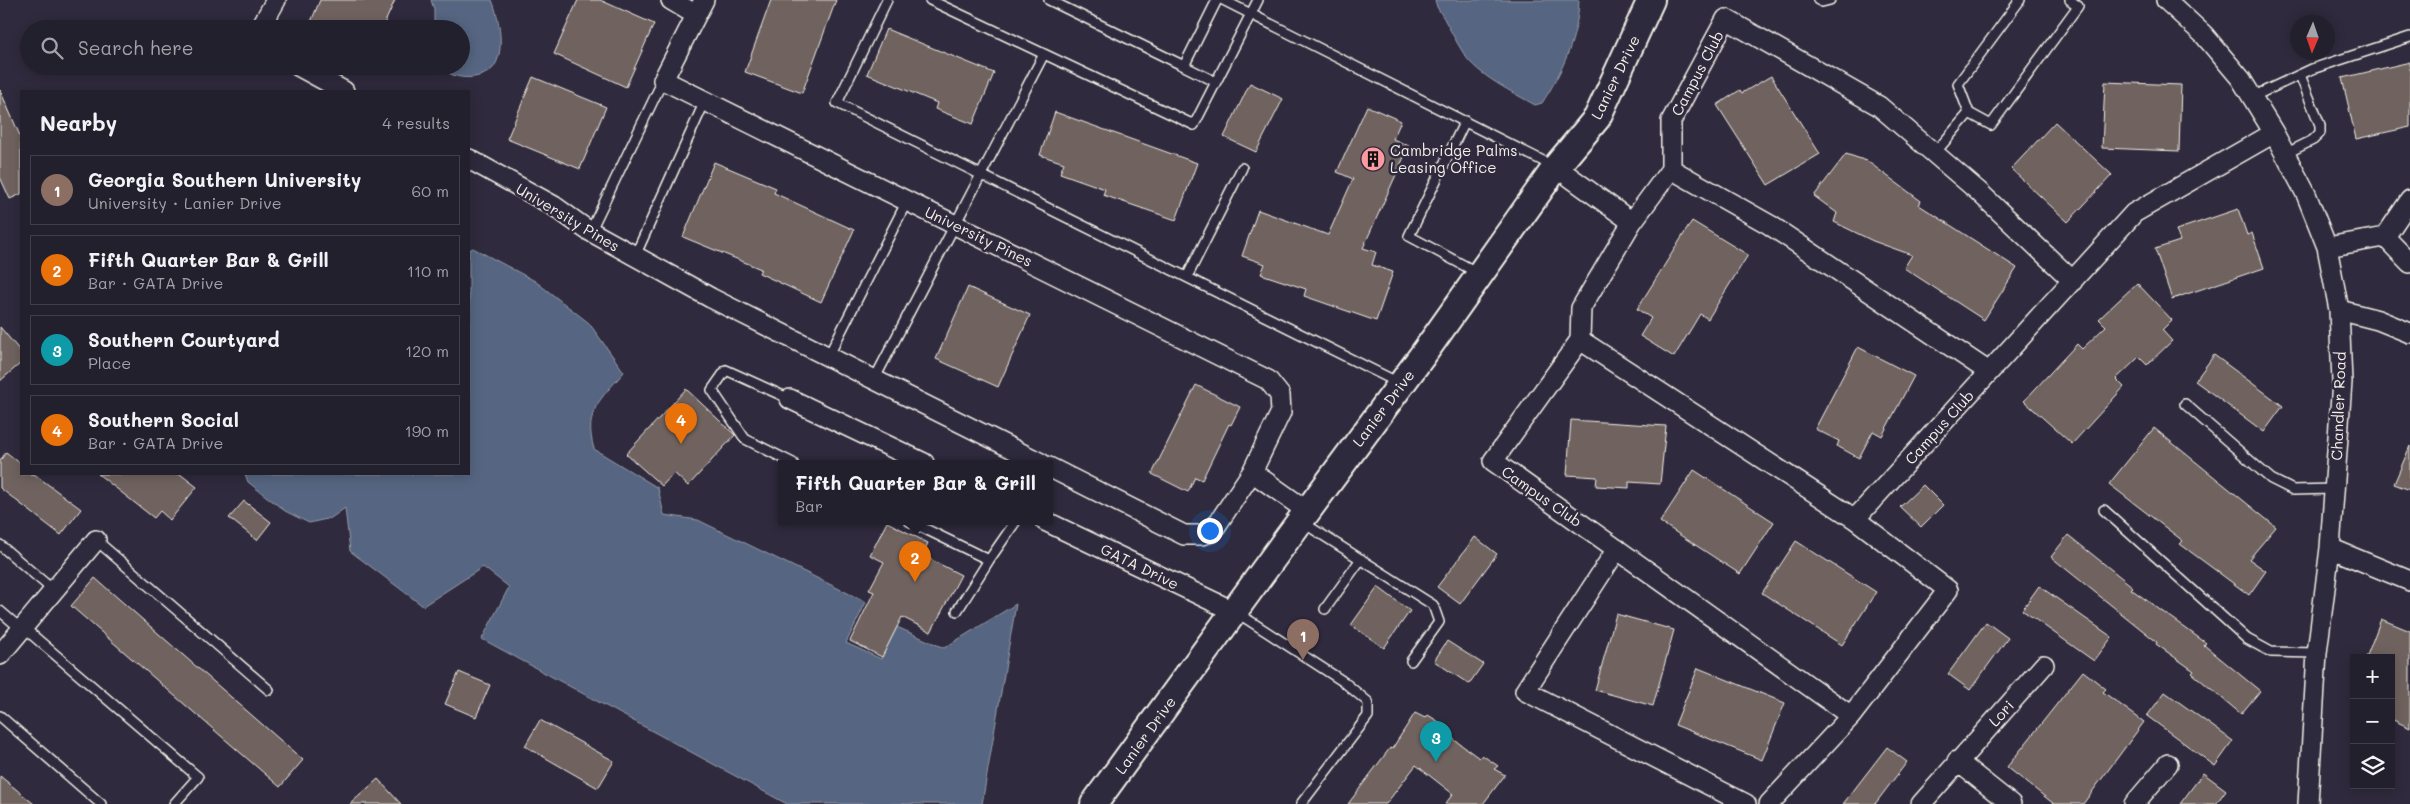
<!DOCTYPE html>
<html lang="en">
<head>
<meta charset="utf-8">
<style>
  :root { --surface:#23202e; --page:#2b2836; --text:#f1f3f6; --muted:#a3a3aa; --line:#403e4a; --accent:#8bbbb9 }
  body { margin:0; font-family:Mali,sans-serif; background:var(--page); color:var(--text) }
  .controls { position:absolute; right:15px; bottom:15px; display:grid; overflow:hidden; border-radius:0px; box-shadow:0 2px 12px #0003 }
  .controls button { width:45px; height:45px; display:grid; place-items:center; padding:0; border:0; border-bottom:1px solid var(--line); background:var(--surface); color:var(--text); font:25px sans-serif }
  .compass { position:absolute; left:2290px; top:15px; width:45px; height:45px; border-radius:50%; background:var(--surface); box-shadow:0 2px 12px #0003; rotate:182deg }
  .you { position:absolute; left:1209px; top:530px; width:18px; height:18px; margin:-12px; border:4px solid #fff; border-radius:50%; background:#1a73e8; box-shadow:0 0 0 8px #1a73e833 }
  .badge { display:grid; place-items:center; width:32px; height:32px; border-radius:50%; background:var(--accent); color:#fff; font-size:16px; font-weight:700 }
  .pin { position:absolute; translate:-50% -41px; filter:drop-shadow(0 1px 2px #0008) }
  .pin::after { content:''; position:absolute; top:26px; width:18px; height:15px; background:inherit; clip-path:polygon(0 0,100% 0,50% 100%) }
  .popup { position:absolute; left:778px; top:460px; width:275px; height:65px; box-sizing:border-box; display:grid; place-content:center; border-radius:0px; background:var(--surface); filter:drop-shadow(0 1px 4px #0005); font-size:16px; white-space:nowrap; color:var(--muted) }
  .popup b { font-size:19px; color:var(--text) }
  .popup::after { content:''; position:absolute; left:50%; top:100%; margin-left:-10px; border:10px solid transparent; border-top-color:var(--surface) }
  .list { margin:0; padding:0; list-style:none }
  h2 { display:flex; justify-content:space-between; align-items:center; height:65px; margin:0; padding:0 20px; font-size:21px }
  h2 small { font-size:16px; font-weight:400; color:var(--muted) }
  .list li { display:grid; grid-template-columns:32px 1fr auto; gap:15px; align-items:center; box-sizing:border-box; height:70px; margin:0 10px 10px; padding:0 10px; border:1px solid var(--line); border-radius:0px }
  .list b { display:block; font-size:19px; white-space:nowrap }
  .list p { margin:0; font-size:16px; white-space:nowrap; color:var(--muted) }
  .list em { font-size:16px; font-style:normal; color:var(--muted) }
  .icon { flex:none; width:28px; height:28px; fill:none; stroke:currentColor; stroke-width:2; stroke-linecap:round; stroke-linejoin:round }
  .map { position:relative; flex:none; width:2410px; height:804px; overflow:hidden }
  .search { position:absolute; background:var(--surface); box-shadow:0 2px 12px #0003; left:20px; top:20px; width:450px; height:55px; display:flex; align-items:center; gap:12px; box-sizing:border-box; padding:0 18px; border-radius:28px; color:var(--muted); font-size:19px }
  .panel { position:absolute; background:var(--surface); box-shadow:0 2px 12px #0003; left:20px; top:90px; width:450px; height:385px; border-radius:0px }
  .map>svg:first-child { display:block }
</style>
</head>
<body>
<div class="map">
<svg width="2410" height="804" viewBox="0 0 2410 804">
  <rect width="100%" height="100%" fill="#2f2a3d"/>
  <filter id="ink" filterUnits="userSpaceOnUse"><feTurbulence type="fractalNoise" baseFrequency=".02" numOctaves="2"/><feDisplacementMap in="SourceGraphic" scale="10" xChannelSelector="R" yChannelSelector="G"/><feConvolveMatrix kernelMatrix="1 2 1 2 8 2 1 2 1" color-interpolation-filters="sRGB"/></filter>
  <g filter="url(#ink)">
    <path fill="#576581" stroke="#969daa" d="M431 0H492C499 17 506 52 493 68 481 81 451 81 441 66H461V29H434V9Z
      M1435 0H1579C1578 37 1562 73 1542 103L1535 105C1514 93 1477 75 1464 54 1454 39 1447 22 1437 7Z
      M473 248 535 281 589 323 624 372C601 399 583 411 594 449L658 488 664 515 698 520 866 602 846 643 881 659 897 627 944 648 1016 604 982 804H787L482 639 509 587 483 567 423 606 350 551 345 508 331 518 309 523 285 511 248 482 245 474H469V250Z"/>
    <path fill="#70635f" stroke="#f4f1e8" d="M320 0H395L382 29H308Z
      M578 0H600L654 24 626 87 554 54Z
      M771 0H836L802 93 745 72Z
      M886 29 994 73 973 124 935 109 937 103 867 74Z
      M2410 62V127L2356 139 2342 78Z
      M1771 76 1820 154 1768 185 1717 105 1740 90 1742 93Z
      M533 77 606 107 580 169 507 139Z
      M2105 82 2181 85 2179 151 2102 148Z
      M1250 83 1283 99 1256 152 1224 137Z
      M0 90 21 138V194L10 199 0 177Z
      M1367 106 1401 121 1393 139 1409 146 1363 248 1376 252 1372 265 1393 272 1376 321 1304 296 1306 289 1261 274 1265 264 1242 256 1258 210 1328 235 1353 179 1337 172Z
      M1055 112 1197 163 1176 220 1103 195 1105 189 1060 173 1064 163 1040 155Z
      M2055 122 2112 175 2068 222 2011 169Z
      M1846 154 1867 161 1921 201 1919 205 2017 268 1984 320 1904 268 1912 255 1873 241 1834 222 1837 213 1814 196Z
      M714 162 776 188 774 193 854 230 821 302 759 273 761 269 683 237Z
      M2238 209 2247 235 2252 233 2264 268 2172 299 2155 249 2180 241 2176 230Z
      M1692 221 1748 255 1708 319 1700 314 1674 357 1640 336 1651 318 1637 309Z
      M2137 283 2172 320 2162 330 2172 341 2147 365 2139 357 2116 379 2124 387 2072 444 2024 401 2077 344 2082 349 2106 326 2099 319Z
      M968 287 1030 315 998 387 936 359Z
      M0 327 21 352V363L0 381Z
      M1858 347 1914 376 1882 436 1873 431 1859 458 1837 446 1839 441 1815 429Z
      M2214 355 2283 406 2264 432 2195 381Z
      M1196 385 1240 407 1231 425 1229 424 1202 480 1195 477 1188 492 1152 474Z
      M686 389 735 435 688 486 674 473 662 486 626 454Z
      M1571 420 1666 426 1660 484 1629 482V488L1596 486 1597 477 1567 475Z
      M2154 428 2276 527 2249 559 2266 571 2249 595 2180 544 2183 541 2109 484Z
      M2410 446V490L2394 484Z
      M6 452 21 464V474H34L81 509 61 535 0 488V461Z
      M1694 470 1774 522 1740 574 1660 522Z
      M98 474H180L197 487 170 520 160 511 154 518Z
      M1923 485 1943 505 1921 527 1900 507Z
      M244 501 271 522 257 540 229 518Z
      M887 522 928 543 922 555 961 575 931 632 902 617 882 657 850 641 874 592 869 590 884 562 870 555Z
      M2068 535 2133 587 2131 589 2206 643 2204 645 2260 691 2241 714 2192 673 2194 671 2156 644 2157 642 2051 557Z
      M1475 537 1497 554 1460 604 1437 587Z
      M1796 541 1876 592 1842 645 1762 593Z
      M95 578 303 760 280 787 71 606Z
      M2039 586 2112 637 2094 661 2022 610Z
      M1378 587 1410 611 1384 648 1351 625Z
      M1616 614 1674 630 1653 706 1595 690Z
      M2381 619 2410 631V728L2391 719V658H2366Z
      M1986 622 2008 638 1970 690 1948 674Z
      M1447 641 1483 664 1469 684 1434 661Z
      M1698 668 1785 703 1762 760 1675 725Z
      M2083 671 2106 689 2103 692 2144 722 2083 804H2054L2007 767Z
      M459 672 490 685 476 717 445 704Z
      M2165 692 2233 741 2215 766 2147 716Z
      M1415 713 1425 718 1428 715 1444 725 1441 730 1479 758 1482 755 1498 766 1494 769 1505 775 1483 804H1445L1453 794 1416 765 1386 804H1348L1390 748 1392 749Z
      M540 720 614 761 598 788 525 746Z
      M1887 747 1907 762 1875 804H1843Z
      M2203 773 2226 790 2216 804H2180Z
      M0 776 34 804H0Z
      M378 779 401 804H350Z"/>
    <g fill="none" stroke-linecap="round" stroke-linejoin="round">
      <defs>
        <path id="lane" d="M887 0 837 103 1399 383
          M930 0 1194 125 1258 0
          M1049 0 1184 66
          M1223 0 1553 166
          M1818 0 1822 2 1830 0
          M2020 0 1958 84 1969 113 1991 125 2078 6 2070 0
          M1216 82 1184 66 1217 0
          M2252 97 2312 69 2410 37
          M1465 121 1409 236 1478 273
          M1934 154 1969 113
          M2285 154 2313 140 2320 133V125L2300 75
          M590 232 663 80
          M635 256 705 101
          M1187 277 1242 168
          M828 357 907 201
          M874 380 1044 54
          M790 399 726 370 712 390 745 439 793 463
          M2185 404 2271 479 2293 490 2334 489
          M2104 510 2247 639 2271 652 2317 653
          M909 521 989 560 1016 521
          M1302 522 1433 605 1439 622 1411 661
          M96 540 269 690
          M0 545 53 590
          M1325 609 1361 559
          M0 611 21 629
          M957 611 989 560
          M1236 612 1344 682 1368 702V716L1301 804
          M23 627 198 777 174 804
          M0 716 101 804"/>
        <path id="street" d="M671 0 696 15
          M704 0 663 80 1268 380 1280 395 1281 412 1252 472 1212 532 1202 535H1184L1049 467
          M2166 0 2204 35 2241 79 2274 133 2306 194 2327 247 2339 310 2342 382 2330 548 2317 653 2308 804
          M262 29V25L276 0
          M298 66 344 91
          M469 159 554 206 586 229 711 298 1041 463
          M1556 167 1632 222
          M1671 169 1770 225 1989 372
          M2385 237 2410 200
          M2327 247 2385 237 2410 263
          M2073 281 1978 191 1879 106 1726 19 1671 121V169L1632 222 1581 308 1580 340 1493 461 1851 716 1948 590 1855 519 2134 213 2274 133
          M2339 310 2378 320 2410 333
          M1580 340 1855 519
          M790 399 924 463
          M1252 472 1307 511
          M1045 521 1235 612
          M2330 548 2410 581
          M1617 549 1525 691 1746 804
          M0 655 96 540
          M1957 761 2011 804
          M1769 804 1851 716
          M1921 804 2044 665
          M2134 804 2168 764"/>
        <path id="secondary" d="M1094 804 1289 536 1422 356 1556 167 1597 118 1651 0"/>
      </defs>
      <use href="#lane" stroke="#f4f1e8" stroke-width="12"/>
      <use href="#street" stroke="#f4f1e8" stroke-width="22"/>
      <use href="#secondary" stroke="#f4f1e8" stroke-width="30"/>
      <use href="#lane" stroke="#2f2a3d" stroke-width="9"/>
      <use href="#street" stroke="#2f2a3d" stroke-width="19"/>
      <use href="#secondary" stroke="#2f2a3d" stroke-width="26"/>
    </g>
  </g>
  <defs>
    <symbol id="building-disc" viewBox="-11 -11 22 22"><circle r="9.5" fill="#ff9aa2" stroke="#2f2a3d"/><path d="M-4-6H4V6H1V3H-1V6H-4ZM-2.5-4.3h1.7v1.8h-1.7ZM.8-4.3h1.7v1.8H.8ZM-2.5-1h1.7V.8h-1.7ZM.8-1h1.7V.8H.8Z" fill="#111"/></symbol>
  </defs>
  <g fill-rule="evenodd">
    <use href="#building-disc" x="1359" y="145" width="28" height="28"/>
  </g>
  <g text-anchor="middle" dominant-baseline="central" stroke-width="5" stroke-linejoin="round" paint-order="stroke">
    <g font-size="15" fill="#f4f1e8" stroke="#2f2a3d">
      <text transform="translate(1697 73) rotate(-62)">Campus Club</text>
      <text transform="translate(1615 77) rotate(-64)">Lanier Drive</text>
      <text transform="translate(568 217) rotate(31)">University Pines</text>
      <text transform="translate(979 236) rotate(26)">University Pines</text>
      <text transform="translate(2338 406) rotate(-88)">Chandler Road</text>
      <text transform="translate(1383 408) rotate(-53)">Lanier Drive</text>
      <text transform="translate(1939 427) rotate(-48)">Campus Club</text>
      <text transform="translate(1542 496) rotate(35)">Campus Club</text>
      <text transform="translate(1140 566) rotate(26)">GATA Drive</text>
      <text transform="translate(2001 713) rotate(-48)">Lori</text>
      <text transform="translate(1145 735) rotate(-54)">Lanier Drive</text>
    </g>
    <g font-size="15" fill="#f4f1e8" stroke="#2f2a3d" text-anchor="start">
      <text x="1390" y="150">Cambridge Palms<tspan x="1390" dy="17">Leasing Office</tspan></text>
    </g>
  </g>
</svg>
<div class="controls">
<button>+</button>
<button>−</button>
<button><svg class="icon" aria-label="layers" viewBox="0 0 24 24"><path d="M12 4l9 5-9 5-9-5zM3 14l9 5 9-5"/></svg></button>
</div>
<svg class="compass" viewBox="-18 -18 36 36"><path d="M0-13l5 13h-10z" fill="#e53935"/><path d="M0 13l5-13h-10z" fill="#a3a3aa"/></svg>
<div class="you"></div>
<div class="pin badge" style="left:1303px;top:660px;background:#8d6e63">1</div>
<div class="pin badge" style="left:915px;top:582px;background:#e8710a">2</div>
<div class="popup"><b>Fifth Quarter Bar &amp; Grill</b>Bar</div>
<div class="pin badge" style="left:1436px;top:762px;background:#0f9aa8">3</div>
<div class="pin badge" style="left:681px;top:444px;background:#e8710a">4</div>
<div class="search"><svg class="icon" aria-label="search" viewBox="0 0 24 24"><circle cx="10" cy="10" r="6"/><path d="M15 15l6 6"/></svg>Search here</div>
<section class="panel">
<h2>Nearby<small>4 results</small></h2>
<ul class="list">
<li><span class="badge" style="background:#8d6e63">1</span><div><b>Georgia Southern University</b><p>University · Lanier Drive</p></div><em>60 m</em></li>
<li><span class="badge" style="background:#e8710a">2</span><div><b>Fifth Quarter Bar &amp; Grill</b><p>Bar · GATA Drive</p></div><em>110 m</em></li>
<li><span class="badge" style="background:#0f9aa8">3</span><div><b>Southern Courtyard</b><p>Place</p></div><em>120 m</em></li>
<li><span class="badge" style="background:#e8710a">4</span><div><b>Southern Social</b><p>Bar · GATA Drive</p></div><em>190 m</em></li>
</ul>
</section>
</div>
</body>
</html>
